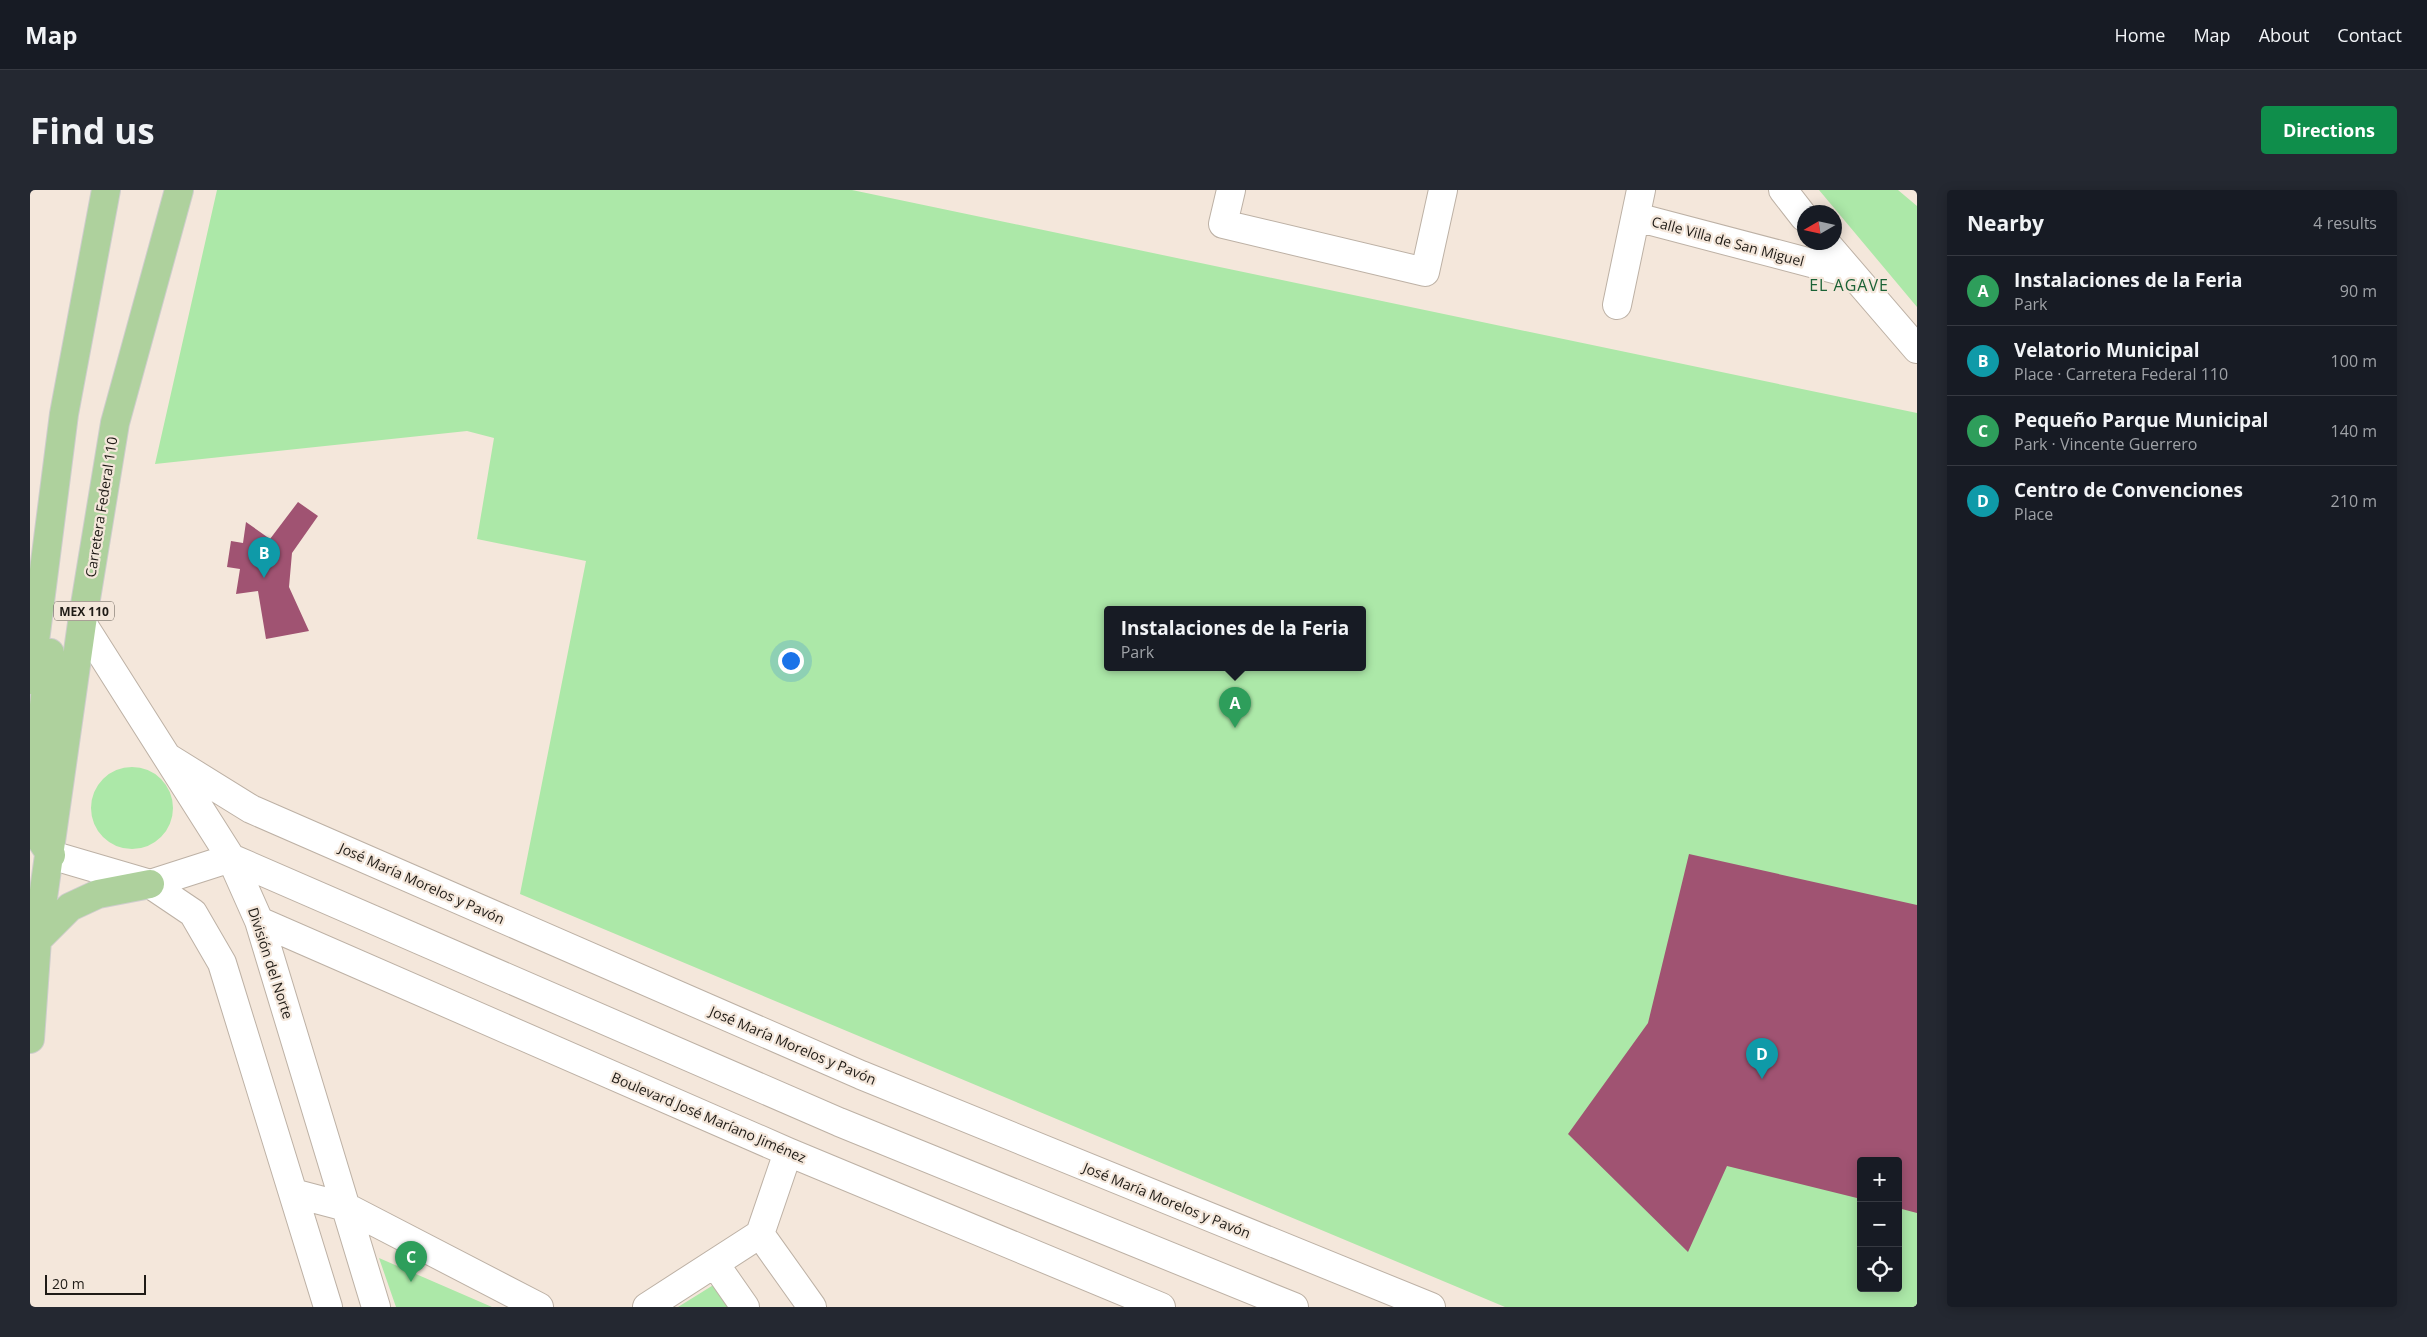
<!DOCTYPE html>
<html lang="en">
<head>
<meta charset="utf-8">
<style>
  :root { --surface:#171b24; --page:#242831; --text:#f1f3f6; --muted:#9ea1a6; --line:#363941; --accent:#0f8e4b }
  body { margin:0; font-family:"Open Sans",sans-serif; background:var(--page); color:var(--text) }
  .controls { position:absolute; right:15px; bottom:15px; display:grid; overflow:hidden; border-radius:5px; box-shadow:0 2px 12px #0003 }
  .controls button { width:45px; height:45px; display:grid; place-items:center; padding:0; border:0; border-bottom:1px solid var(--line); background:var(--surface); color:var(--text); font:25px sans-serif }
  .compass { position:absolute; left:1767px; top:15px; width:45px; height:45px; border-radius:50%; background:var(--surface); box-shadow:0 2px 12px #0003; rotate:261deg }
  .scale { position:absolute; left:15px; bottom:12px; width:101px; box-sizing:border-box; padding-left:5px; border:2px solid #1f1b16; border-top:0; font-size:14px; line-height:18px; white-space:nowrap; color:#1f1b16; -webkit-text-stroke:4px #f4e7db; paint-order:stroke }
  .you { position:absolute; left:760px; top:470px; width:18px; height:18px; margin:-12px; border:4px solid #fff; border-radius:50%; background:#1a73e8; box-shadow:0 0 0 8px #1a73e833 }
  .badge { display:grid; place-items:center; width:32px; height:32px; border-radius:50%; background:var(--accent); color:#fff; font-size:16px; font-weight:700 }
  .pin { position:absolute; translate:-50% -41px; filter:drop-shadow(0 1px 2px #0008) }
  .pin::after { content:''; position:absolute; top:26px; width:18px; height:15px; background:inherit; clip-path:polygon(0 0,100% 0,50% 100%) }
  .popup { position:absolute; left:1074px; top:416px; width:262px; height:65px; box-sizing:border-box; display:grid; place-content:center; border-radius:5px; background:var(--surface); filter:drop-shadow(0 1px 4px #0005); font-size:16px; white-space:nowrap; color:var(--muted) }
  .popup b { font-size:19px; color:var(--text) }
  .popup::after { content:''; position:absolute; left:50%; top:100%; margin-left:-10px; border:10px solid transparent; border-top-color:var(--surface) }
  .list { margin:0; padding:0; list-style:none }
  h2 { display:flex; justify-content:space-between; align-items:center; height:65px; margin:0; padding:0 20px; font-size:21px }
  h2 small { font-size:16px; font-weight:400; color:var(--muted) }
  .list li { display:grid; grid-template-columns:32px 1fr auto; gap:15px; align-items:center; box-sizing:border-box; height:70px; padding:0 20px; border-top:1px solid var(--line) }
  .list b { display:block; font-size:19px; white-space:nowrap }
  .list p { margin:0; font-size:16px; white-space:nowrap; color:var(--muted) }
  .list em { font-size:16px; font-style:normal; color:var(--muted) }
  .icon { flex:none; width:28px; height:28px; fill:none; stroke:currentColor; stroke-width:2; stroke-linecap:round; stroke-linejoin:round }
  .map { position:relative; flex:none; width:1887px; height:1117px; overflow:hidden; border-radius:5px }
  header { display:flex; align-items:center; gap:30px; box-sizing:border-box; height:70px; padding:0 25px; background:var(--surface); border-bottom:1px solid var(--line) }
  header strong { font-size:24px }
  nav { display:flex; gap:28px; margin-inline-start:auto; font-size:18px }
  .intro { display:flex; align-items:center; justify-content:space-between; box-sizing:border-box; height:120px; padding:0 30px }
  h1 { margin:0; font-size:35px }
  .button { padding:12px 22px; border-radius:5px; background:var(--accent); color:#fff; font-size:18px; font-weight:700 }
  main { display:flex; gap:30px; padding:0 30px }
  aside { flex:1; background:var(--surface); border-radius:5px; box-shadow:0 2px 12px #0003 }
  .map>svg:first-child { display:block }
</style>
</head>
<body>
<header>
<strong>Map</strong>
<nav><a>Home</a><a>Map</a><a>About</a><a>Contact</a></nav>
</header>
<div class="intro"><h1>Find us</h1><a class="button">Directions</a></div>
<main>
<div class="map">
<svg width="1887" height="1117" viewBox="0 0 1887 1117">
  <rect width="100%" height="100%" fill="#f4e7db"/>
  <path fill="#ace8a8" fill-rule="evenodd" d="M187 0H822L1887 223V1117H1475L490 704 556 371 447 349 464 248 437 241 125 274ZM1078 419H1332V477H1078ZM1831 971H1868V1098H1831Z
    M1789 0H1868L1887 16V117Z
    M61 618a41 41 0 1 1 82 0a41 41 0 1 1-82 0Z
    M349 1068 462 1117H366Z
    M685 1094 701 1117H648Z"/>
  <path fill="#a05372" d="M268 312 288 326 262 363 259 397 279 441 236 449 228 401 206 404 210 379 197 377 201 351 213 353 216 332 240 349Z
    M1659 664 1887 715V1023L1868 1018V971H1831V1009L1697 976 1658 1062 1538 944 1618 833Z"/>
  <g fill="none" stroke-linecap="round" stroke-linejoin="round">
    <defs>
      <path id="minor" d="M1201 0 1193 34 1395 82 1413 0
        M1753 0 1774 27
        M1606 27 1819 83
        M1795 52 1887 159
        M1587 115 1611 0
        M52 433 201 668 229 731 346 1117
        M137 567 221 619 831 885 1401 1117
        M21 665 120 694 163 723 192 773 298 1117
        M120 694 201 668 809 932 1264 1117
        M229 731 758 962 1131 1117
        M263 1003 316 1017 509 1117
        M730 1044 782 1117
        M730 1044 758 962
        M685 1074 715 1117
        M617 1117 730 1044"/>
      <path id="major" d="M20 463 2 620 6 642 21 665
        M0 490 34 224 76 0
        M7 750 40 717 68 704 120 694
        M0 849 7 750 52 433 85 233 149 0"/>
    </defs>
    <use href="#minor" stroke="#bdb1a5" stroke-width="30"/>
    <use href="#major" stroke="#cecdcc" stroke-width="30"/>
    <use href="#minor" stroke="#fff" stroke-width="28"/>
    <use href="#major" stroke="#aed19d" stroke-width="28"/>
  </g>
  <g text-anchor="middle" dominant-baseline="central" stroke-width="4.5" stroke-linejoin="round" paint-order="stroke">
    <rect fill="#f4e7db" stroke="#5f5851" stroke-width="1" x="24" y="411.5" width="60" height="19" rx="4"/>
    <g font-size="12" font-weight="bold" fill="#1f1b16">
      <text x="54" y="421">MEX 110</text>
    </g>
    <g font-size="14" fill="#1f1b16" stroke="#f4e7db">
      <text transform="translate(1698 51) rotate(15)">Calle Villa de San Miguel</text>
      <text transform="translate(71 317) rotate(-81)">Carretera Federal 110</text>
      <text transform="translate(392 693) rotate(24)">José María Morelos y Pavón</text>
      <text transform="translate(241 773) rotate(72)">División del Norte</text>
      <text transform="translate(763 855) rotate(23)">José María Morelos y Pavón</text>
      <text transform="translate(679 927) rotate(23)">Boulevard José Maríano Jiménez</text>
      <text transform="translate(1137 1010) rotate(22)">José María Morelos y Pavón</text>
    </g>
    <g font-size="16" letter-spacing="1" fill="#1a6236" stroke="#f4e7db">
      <text x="1819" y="95">EL AGAVE</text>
    </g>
  </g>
</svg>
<div class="controls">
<button>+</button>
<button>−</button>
<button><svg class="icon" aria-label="locate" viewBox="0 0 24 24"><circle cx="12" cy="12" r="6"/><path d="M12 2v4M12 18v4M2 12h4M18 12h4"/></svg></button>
</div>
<svg class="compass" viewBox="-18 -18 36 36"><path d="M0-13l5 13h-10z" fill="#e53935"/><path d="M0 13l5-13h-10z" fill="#9ea1a6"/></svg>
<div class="scale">20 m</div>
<div class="you"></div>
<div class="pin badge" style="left:1205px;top:538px;background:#2e9e5b">A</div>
<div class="popup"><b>Instalaciones de la Feria</b>Park</div>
<div class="pin badge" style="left:234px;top:388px;background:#0f9aa8">B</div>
<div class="pin badge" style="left:381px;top:1092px;background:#2e9e5b">C</div>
<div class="pin badge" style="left:1732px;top:889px;background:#0f9aa8">D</div>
</div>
<aside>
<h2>Nearby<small>4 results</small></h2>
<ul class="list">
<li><span class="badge" style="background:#2e9e5b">A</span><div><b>Instalaciones de la Feria</b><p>Park</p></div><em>90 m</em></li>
<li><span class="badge" style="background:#0f9aa8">B</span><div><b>Velatorio Municipal</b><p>Place · Carretera Federal 110</p></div><em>100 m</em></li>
<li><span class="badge" style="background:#2e9e5b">C</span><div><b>Pequeño Parque Municipal</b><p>Park · Vincente Guerrero</p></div><em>140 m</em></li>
<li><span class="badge" style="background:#0f9aa8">D</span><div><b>Centro de Convenciones</b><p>Place</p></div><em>210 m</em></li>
</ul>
</aside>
</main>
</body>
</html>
